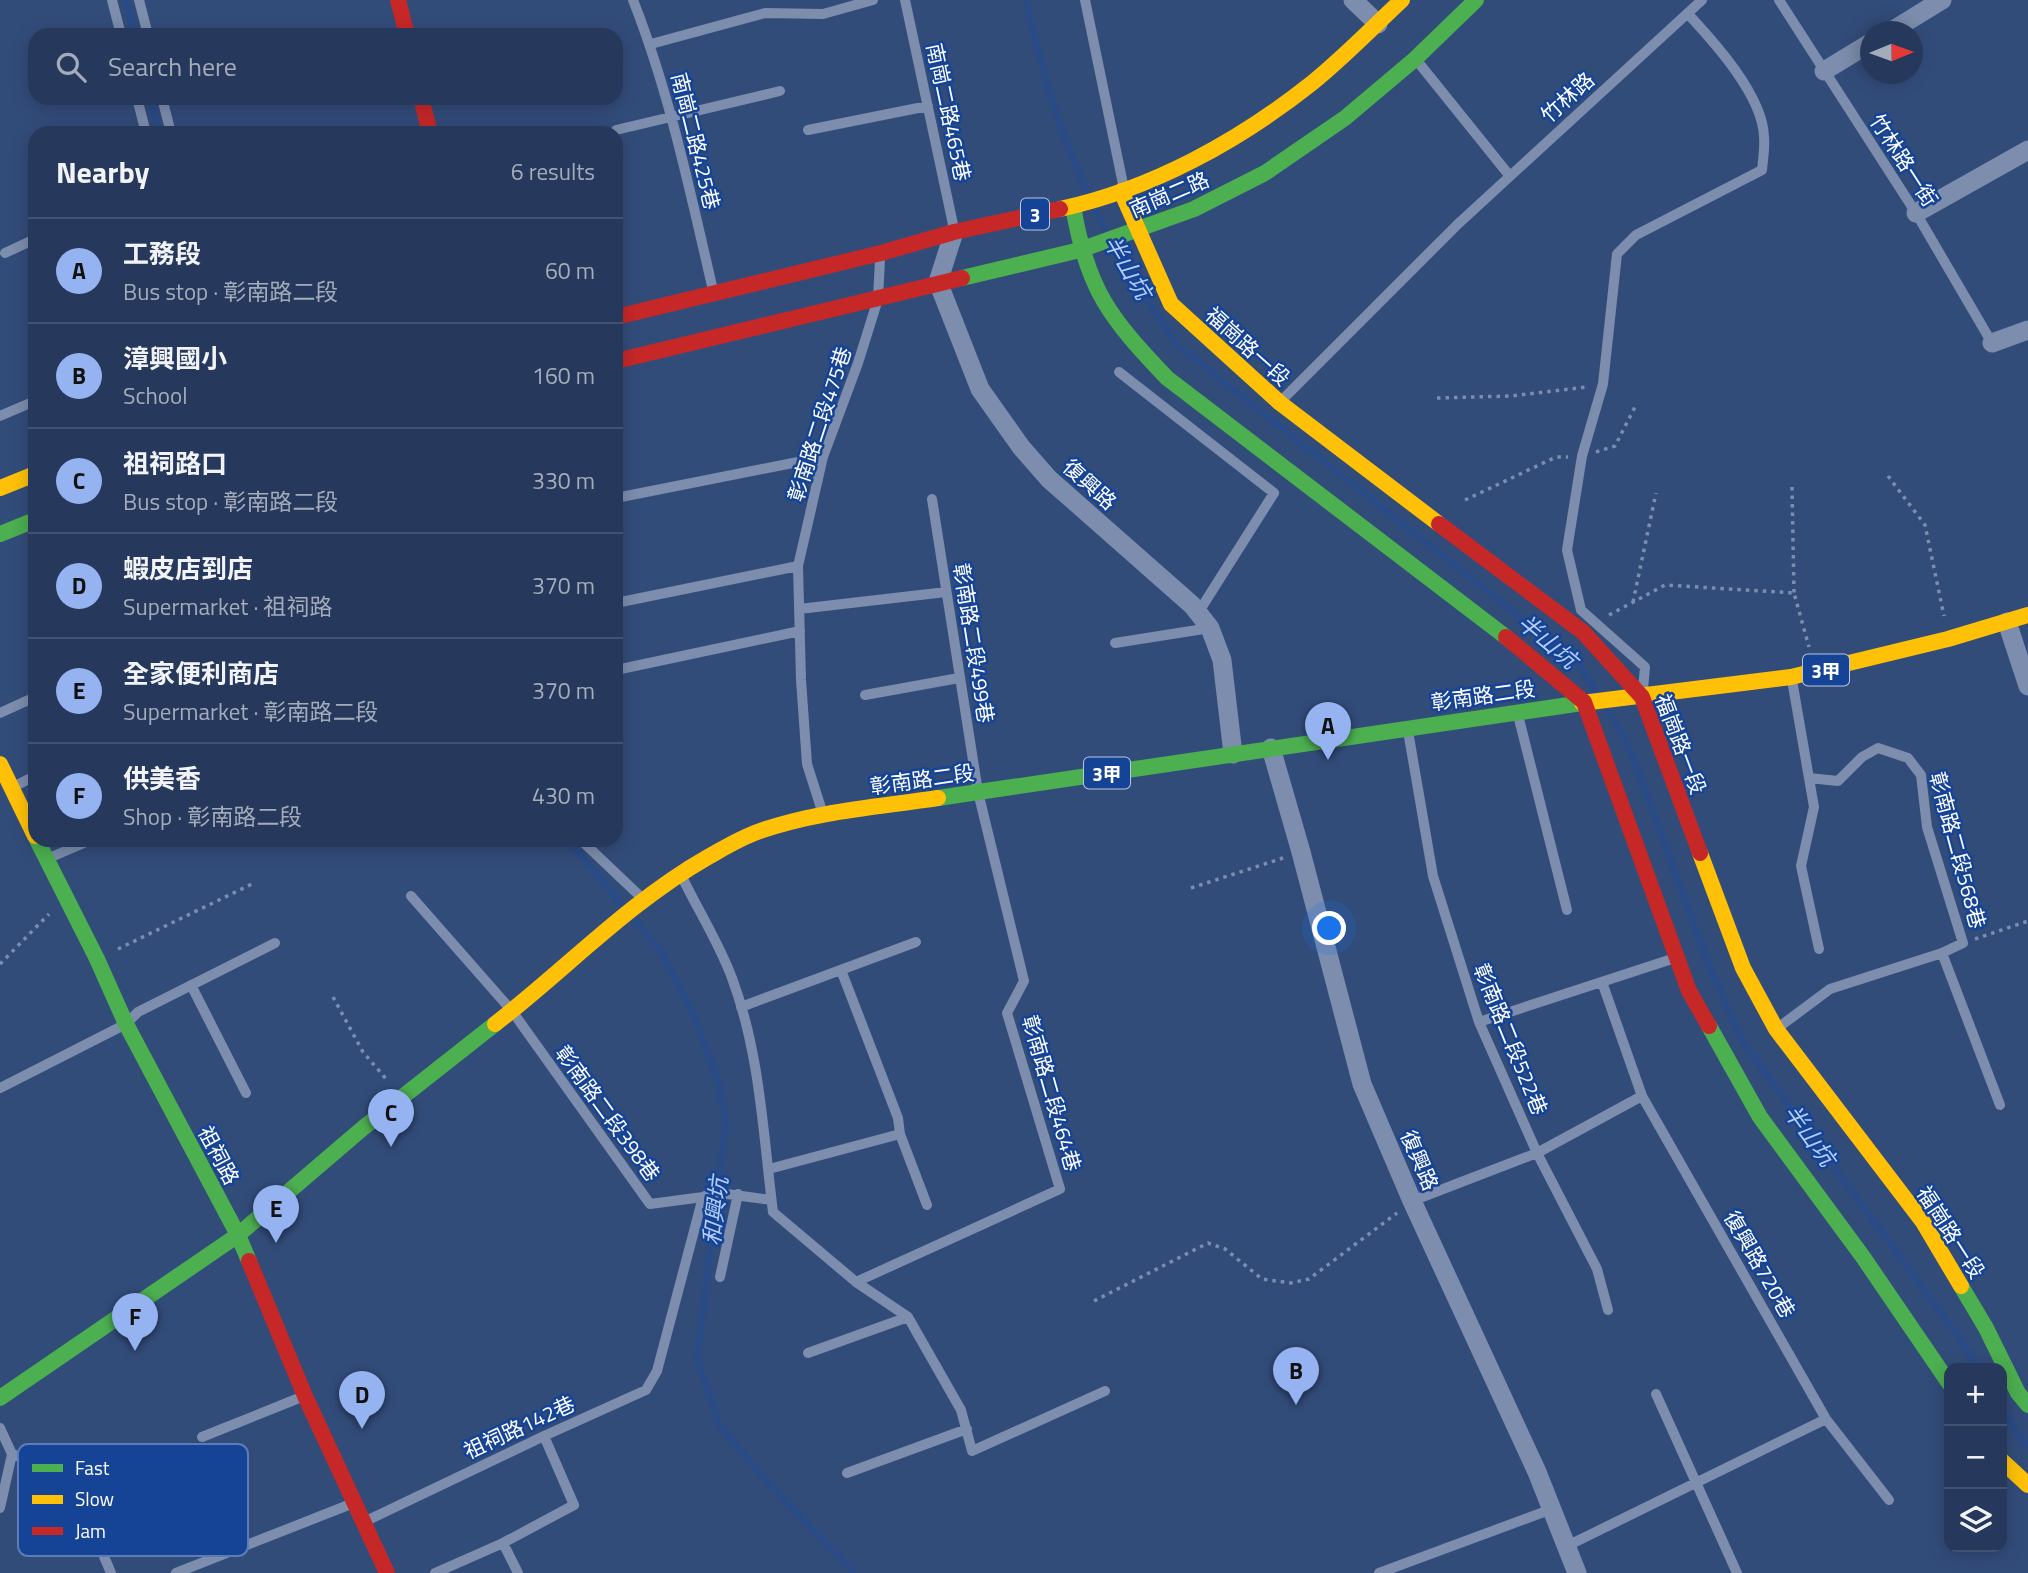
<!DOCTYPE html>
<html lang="en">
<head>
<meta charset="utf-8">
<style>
  :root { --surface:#26395c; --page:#2e4062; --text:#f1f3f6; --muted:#a4acbb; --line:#425372; --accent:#95b2f1 }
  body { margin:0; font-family:"Titillium Web","Noto Sans TC",sans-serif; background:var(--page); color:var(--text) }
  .controls { position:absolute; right:21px; bottom:21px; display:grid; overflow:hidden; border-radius:14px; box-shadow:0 4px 18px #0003 }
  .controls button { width:63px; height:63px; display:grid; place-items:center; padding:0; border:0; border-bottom:2px solid var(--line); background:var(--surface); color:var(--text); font:35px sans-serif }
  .compass { position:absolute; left:1860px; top:21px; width:63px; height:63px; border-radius:50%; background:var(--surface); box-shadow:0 4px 18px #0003; rotate:89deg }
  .you { position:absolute; left:1330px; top:929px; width:24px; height:24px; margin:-18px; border:5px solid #fff; border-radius:50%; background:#1a73e8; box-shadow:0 0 0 10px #1a73e833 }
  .badge { display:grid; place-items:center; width:46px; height:46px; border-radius:50%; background:var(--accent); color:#111; font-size:23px; font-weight:700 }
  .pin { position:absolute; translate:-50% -58px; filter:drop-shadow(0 2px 4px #0008) }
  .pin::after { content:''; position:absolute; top:37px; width:24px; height:21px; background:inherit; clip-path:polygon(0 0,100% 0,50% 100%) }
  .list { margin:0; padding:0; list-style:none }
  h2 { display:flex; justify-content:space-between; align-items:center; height:91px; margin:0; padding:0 28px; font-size:30px }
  h2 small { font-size:23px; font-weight:400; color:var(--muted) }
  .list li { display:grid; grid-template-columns:46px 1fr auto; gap:21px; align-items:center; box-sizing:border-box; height:105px; padding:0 28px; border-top:2px solid var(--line) }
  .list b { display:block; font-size:26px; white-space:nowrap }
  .list p { margin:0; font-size:23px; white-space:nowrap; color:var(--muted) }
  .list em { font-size:23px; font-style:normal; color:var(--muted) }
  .icon { flex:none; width:38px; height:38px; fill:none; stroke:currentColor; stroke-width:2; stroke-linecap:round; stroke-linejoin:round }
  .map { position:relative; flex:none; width:2028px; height:1573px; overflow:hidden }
  .search { position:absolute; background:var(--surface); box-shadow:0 4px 18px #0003; left:28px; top:28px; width:595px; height:77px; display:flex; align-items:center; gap:18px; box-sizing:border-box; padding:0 24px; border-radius:21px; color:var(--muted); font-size:26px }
  .panel { position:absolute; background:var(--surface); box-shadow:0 4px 18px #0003; left:28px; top:126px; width:595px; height:721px; border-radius:21px }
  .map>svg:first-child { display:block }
</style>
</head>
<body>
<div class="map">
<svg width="2028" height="1573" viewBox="0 0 2028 1573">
  <rect width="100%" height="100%" fill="#324c7a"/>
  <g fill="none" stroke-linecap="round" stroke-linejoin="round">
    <path stroke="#294b88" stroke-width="6" d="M126 0 135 35
      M1026 0C1039 61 1060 135 1087 191
      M151 98 159 133
      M1094 207 1106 232
      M1114 248 1176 344 1577 662 1596 692
      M1607 710 1628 744 1713 976 1745 1045 1960 1339 1978 1368
      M568 840 623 906
      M634 919 660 950 694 1015 719 1085 726 1122 697 1358 720 1426 769 1484 854 1573
      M2002 1408 2021 1439 2028 1445"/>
    <path stroke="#7c8dad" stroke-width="3.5" stroke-dasharray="3.5 5" stroke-linecap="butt" d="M1437 398 1511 396 1587 387
      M1596 452 1615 446 1635 407
      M1888 476 1925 525 1944 616
      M1792 487 1794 593
      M1465 500 1556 457H1568
      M1633 602 1656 493
      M1609 615 1665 585 1794 593 1809 647
      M1191 888 1283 858
      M1975 939 2028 921
      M118 949 252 884
      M0 964 49 914
      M333 997 363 1052 387 1080
      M1094 1301 1208 1243 1225 1249 1262 1279 1291 1283 1309 1279 1397 1213"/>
    <path stroke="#7c8dad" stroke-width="10" d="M112 0 121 35
      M139 0 148 35
      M633 0C670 94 690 192 713 290
      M905 0 954 229
      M1085 0 1123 184
      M1779 0 1916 213 1992 343
      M651 44 765 13 823 14 873 0
      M1418 62 1509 175
      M137 98 146 133
      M162 98 171 133
      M616 130 780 91
      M808 130 928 106
      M5 253 35 239
      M1119 372 1274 493 1198 613
      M1282 400 1458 224 1702 0
      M0 416 35 401
      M616 498 823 457
      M616 603 798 566
      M799 609 946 592
      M1115 643 1210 628
      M616 670 800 631
      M1792 680 1814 807 1801 866 1819 949
      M1643 689 1645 667 1581 610 1567 550 1582 456 1603 384 1617 254 1636 235 1762 170C1763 159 1765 148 1764 137 1763 96 1715 43 1688 14
      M865 695 959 678
      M0 713 35 697
      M1518 715 1567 910
      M1408 731 1433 876 1479 1022 1537 1153 1597 1269 1608 1310
      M13 787 35 776
      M822 811 807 764 801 680 798 566 823 457 858 363 878 299 880 259
      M581 840 641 897
      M49 858 91 840
      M682 877C698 910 719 943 732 978 760 1053 763 1133 773 1212L856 1282 908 1317 961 1410 972 1451 1105 1391
      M411 896 512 1011 650 1204 703 1197 712 1192 771 1200
      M1942 953 2000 1105
      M1602 982 1642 1096
      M191 985 246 1093
      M741 1007 916 942
      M1479 1022 1675 958
      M1779 1027 1830 989 1942 953 1963 943 1927 827 1921 775 1908 758 1878 748 1862 757 1838 781 1809 778
      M0 1088 126 1024 138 1012 275 943
      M900 1134 927 1205
      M769 1169 900 1134 898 1118 841 970
      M1412 1201 1537 1153 1642 1096 1826 1419 1889 1500
      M720 1277 738 1194
      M856 1282 1060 1189 1007 1013 1024 981 978 792 932 499
      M808 1353 908 1317
      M1656 1394 1737 1573
      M0 1428 12 1454 40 1464 62 1479 100 1547 111 1573
      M202 1437 304 1396
      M847 1473 967 1429
      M0 1508 12 1454
      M366 1521 544 1436 646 1390 657 1371 703 1197
      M503 1543 518 1573
      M1567 1546 1826 1419
      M176 1573 351 1504
      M435 1573 503 1543 574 1505 544 1436
      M1379 1573 1552 1509"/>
    <path stroke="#7c8dad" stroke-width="19" d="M1353 0 1378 24
      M1890 32 1942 0
      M1824 71 1870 43
      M1916 213 2028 150
      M954 232 938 282 980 389 1021 447 1049 479 1192 605 1210 628 1222 660 1233 754
      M1992 343 2028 330
      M2007 622 2028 686
      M1271 748 1301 852 1362 1084 1412 1201 1537 1472 1577 1573"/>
    <path stroke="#4caf50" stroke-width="16" d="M1073 206C1087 290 1110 318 1167 378L1506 637
      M962 278 1080 250 1194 209 1265 173 1345 118 1415 59 1476 0
      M0 534 35 520
      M938 798 1582 703
      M37 840 97 959 126 1024 238 1235 249 1261
      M1709 1026 1760 1117 1863 1257 1949 1383
      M1961 1286 1986 1328 2018 1393 2028 1405
      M0 1398 238 1235 363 1128 495 1024"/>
    <path stroke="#ffc107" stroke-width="16" d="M1121 191 1171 304 1280 403 1439 524
      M1060 209C1152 189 1239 141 1312 83 1343 58 1372 28 1402 0
      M0 488 35 474
      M1582 703 1791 677 1948 639 2028 615
      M0 764 35 836
      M1700 853 1743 968 1776 1029 1923 1222 1961 1286
      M495 1024C566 969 629 902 708 857 724 848 742 837 760 831 817 811 879 807 938 798
      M2002 1461 2028 1485"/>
    <path stroke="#c62828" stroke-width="16" d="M398 0 407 35
      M421 98 430 133
      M616 317 881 253 954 232 1060 209
      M616 361 962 278
      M1439 524 1583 632 1642 697 1700 853
      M1506 637 1584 702 1689 991 1709 1026
      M249 1261 305 1396 387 1573"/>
  </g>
  <g text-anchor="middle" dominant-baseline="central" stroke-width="5" stroke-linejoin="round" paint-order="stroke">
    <g fill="#154497" stroke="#b9c7e0" stroke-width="2">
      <rect x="1021" y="198.5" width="28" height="31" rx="5"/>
      <rect x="1803" y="654.5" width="46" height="31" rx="5"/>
      <rect x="1084" y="757.5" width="46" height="31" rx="5"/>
    </g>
    <g font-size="19" font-weight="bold" fill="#fff">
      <text x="1035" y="214">3</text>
      <text x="1826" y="670">3甲</text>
      <text x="1107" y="773">3甲</text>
    </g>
    <g font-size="21" fill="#fff" stroke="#154497">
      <text transform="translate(1567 97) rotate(-42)">竹林路</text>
      <text transform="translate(949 112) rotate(78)">南崗二路465巷</text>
      <text transform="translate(696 141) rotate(76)">南崗二路425巷</text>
      <text transform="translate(1904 160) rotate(57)">竹林路一街</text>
      <text transform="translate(1169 194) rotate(-23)">南崗二路</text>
      <text transform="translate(1248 346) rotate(42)">福崗路一段</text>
      <text transform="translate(819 424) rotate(-72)">彰南路二段475巷</text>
      <text transform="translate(1090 484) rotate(42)">復興路</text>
      <text transform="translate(974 643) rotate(81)">彰南路二段499巷</text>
      <text transform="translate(1483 695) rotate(-8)">彰南路二段</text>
      <text transform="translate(1681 744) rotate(69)">福崗路一段</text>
      <text transform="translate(922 779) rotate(-8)">彰南路二段</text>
      <text transform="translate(1958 850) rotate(75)">彰南路二段568巷</text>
      <text transform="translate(1511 1039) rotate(68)">彰南路二段522巷</text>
      <text transform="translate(1052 1093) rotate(74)">彰南路二段464巷</text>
      <text transform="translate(608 1113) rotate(54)">彰南路二段398巷</text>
      <text transform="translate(219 1155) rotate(62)">祖祠路</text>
      <text transform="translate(1420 1160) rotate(67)">復興路</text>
      <text transform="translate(1951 1232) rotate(57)">福崗路一段</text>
      <text transform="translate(1760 1264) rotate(60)">復興路720巷</text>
      <text transform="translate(519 1427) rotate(-25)">祖祠路142巷</text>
    </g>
    <g font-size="23" font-style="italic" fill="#b4cef9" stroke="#154497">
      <text transform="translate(1128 267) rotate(59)">半山坑</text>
      <text transform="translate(1548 641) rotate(40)">半山坑</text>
      <text transform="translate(1810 1135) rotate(54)">半山坑</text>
      <text transform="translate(715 1211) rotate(-83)">和興坑</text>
    </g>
  </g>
  <rect x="18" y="1444" width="230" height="112" rx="10" fill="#154497" stroke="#5b7cb6" stroke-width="2"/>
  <rect x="32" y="1464" width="31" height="8" fill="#4caf50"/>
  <rect x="32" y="1495" width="31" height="9" fill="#ffc107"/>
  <rect x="32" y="1527" width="31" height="8" fill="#c62828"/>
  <g font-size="19" fill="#fff">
    <text x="75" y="1475">Fast</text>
    <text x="75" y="1506">Slow</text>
    <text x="75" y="1538">Jam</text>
  </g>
</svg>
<div class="controls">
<button>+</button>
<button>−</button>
<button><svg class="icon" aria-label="layers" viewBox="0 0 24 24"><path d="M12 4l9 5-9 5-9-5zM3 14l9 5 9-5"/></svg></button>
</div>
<svg class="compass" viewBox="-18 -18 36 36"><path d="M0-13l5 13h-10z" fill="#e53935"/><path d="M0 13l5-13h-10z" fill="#a4acbb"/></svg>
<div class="you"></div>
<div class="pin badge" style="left:1328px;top:760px">A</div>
<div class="pin badge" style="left:1296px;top:1405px">B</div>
<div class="pin badge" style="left:391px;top:1147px">C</div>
<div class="pin badge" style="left:362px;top:1429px">D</div>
<div class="pin badge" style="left:276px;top:1243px">E</div>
<div class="pin badge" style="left:135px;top:1351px">F</div>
<div class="search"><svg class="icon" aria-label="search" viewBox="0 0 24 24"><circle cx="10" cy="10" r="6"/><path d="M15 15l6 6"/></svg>Search here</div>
<section class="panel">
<h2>Nearby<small>6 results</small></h2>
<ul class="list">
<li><span class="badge">A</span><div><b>工務段</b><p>Bus stop · 彰南路二段</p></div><em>60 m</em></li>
<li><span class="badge">B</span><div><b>漳興國小</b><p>School</p></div><em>160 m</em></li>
<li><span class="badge">C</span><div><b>祖祠路口</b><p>Bus stop · 彰南路二段</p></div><em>330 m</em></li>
<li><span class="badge">D</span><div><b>蝦皮店到店</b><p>Supermarket · 祖祠路</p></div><em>370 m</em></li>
<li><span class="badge">E</span><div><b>全家便利商店</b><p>Supermarket · 彰南路二段</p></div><em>370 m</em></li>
<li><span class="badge">F</span><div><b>供美香</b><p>Shop · 彰南路二段</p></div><em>430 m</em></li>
</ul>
</section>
</div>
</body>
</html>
